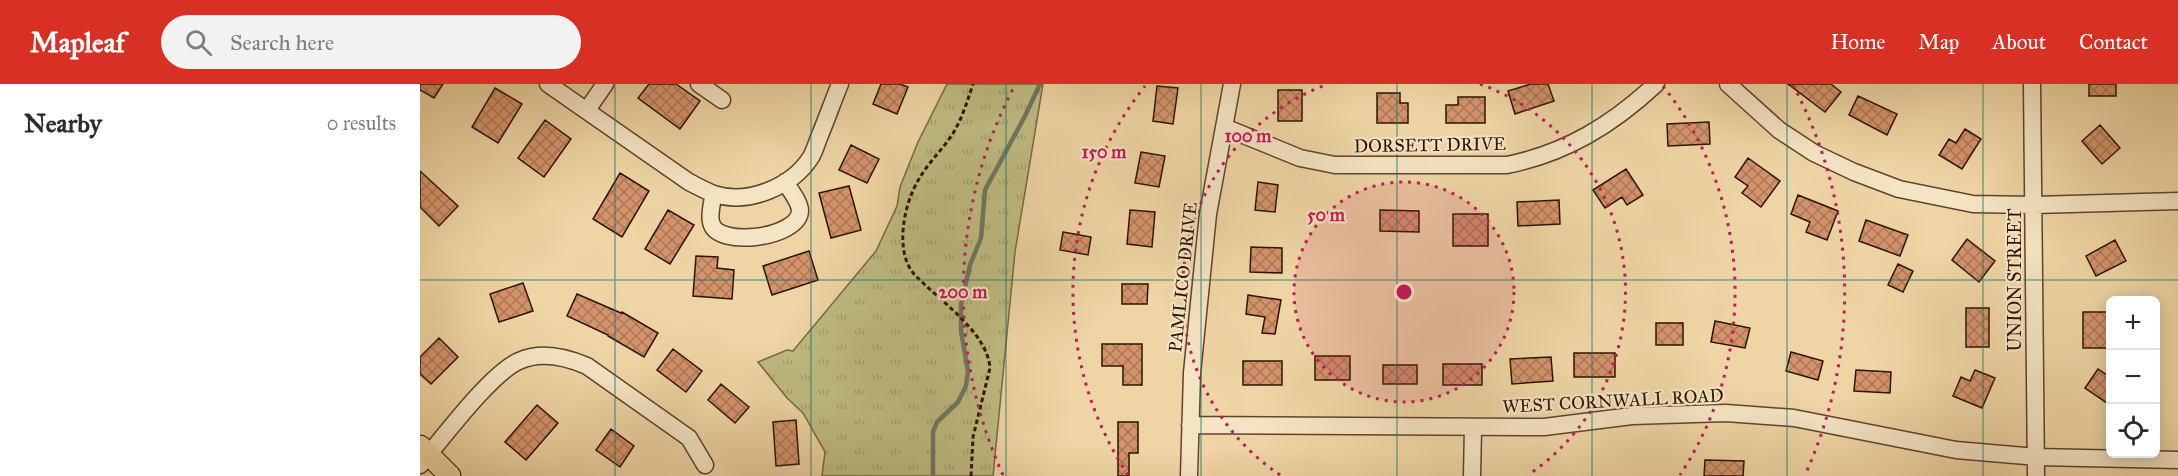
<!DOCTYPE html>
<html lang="en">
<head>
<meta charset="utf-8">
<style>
  :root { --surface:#fff; --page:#f2f2f3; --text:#2b2b33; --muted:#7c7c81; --line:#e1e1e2; --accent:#d93025 }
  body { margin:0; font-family:"IM FELL Great Primer",serif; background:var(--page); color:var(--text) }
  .controls { position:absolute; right:18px; bottom:18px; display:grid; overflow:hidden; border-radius:9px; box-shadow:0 3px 15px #0003 }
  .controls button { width:54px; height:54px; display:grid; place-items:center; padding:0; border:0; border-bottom:2px solid var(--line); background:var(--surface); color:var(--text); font:30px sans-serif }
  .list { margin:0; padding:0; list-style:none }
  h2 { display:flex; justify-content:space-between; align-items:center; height:78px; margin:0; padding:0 24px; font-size:26px }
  h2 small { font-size:20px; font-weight:400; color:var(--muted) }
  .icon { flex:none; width:33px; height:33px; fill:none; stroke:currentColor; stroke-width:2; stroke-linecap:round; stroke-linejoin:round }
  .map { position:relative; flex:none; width:1758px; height:392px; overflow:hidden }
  header { display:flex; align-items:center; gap:36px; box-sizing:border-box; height:84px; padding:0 30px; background:var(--accent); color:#fff }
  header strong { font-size:28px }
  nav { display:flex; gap:33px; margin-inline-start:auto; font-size:21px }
  .search { width:420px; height:54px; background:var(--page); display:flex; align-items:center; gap:15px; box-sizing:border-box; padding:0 21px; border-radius:33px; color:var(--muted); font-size:22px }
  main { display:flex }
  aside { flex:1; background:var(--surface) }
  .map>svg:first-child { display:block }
</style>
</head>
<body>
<header>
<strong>Mapleaf</strong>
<div class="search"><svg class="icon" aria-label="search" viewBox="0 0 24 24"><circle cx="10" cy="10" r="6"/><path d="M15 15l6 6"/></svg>Search here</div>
<nav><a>Home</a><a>Map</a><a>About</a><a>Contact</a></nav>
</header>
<main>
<aside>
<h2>Nearby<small>0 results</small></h2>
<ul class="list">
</ul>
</aside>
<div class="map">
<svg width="1758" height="392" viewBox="0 0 1758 392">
  <defs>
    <pattern id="park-tufts" width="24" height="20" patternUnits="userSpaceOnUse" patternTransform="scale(1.5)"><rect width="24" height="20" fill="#bfbc82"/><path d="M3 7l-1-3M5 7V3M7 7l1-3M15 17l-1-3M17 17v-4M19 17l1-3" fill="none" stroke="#a4a16e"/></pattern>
    <pattern id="building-cross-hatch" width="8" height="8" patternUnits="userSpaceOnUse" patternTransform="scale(1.5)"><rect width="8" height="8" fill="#d4936c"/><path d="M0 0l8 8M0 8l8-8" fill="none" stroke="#ac7756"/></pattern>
  </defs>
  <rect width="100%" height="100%" fill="#efd5a5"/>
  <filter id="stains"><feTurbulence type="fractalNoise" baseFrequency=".00333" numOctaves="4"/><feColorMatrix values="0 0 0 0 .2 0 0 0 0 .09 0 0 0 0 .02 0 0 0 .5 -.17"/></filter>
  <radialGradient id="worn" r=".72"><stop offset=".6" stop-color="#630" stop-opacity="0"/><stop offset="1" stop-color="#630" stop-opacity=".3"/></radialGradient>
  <path fill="url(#park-tufts)" stroke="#766842" stroke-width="1.5" d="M527 0H623L595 168 573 392H402L405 368 383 329 367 314 338 278 367 266 373 267 456 167 477 122 480 103 498 58Z"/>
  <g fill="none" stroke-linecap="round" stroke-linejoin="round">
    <path stroke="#6e7762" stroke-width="4.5" d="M513 392V348L517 338 538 318 546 302 548 287 541 247V221L550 181 561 154 565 106 605 32 620 0"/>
  </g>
  <path fill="url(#building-cross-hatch)" stroke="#2d1401" stroke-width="1.5" d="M0 0H23L14 14 0 6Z
    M229 0H256L280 17 260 45 218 14Z
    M461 0H480L488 3 477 30 453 20Z
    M1111 0H1128L1134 17 1095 30 1088 7Z
    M1368 0H1411L1421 8 1405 28Z
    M1669 0H1696V12H1669Z
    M737 2 758 4 753 40 733 37Z
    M75 4 102 20 78 59 52 43Z
    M858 6H882V37H858Z
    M957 9H980V19H988V39H957Z
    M1438 12 1477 30 1467 51 1429 31Z
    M1038 13H1065V39H1026V21H1038Z
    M125 36 151 55 124 93 98 74Z
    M1289 38 1290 60 1248 62 1247 40Z
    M1680 41 1700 64 1682 80 1662 57Z
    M1545 45 1561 55 1542 85 1519 71 1529 55 1536 59Z
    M431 61 459 75 447 99 419 86Z
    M721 68 745 72 739 103 715 99Z
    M1328 74 1360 97 1341 123 1322 109 1328 102 1315 93Z
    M1206 85 1223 111 1207 121 1202 113 1185 124 1173 106Z
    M0 87 38 122 19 142 0 123Z
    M200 89 229 107 202 153 173 135Z
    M838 98 858 101 855 128 835 126Z
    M429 102 441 146 411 154 399 109Z
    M1378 111 1418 127 1407 156 1386 148 1390 138 1371 130Z
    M1139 116 1140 140 1098 142 1097 118Z
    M248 126 274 141 250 180 225 165Z
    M710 126 735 128 732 163 707 160Z
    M960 126 999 127V148L960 147Z
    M1033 130H1068V162H1033Z
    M1446 136 1488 151 1480 172 1439 157Z
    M643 148 671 153 668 171 640 166Z
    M1547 155 1575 177 1559 198 1532 176Z
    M1695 156 1706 177 1676 192 1666 172Z
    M831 163 862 164V189L830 188Z
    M389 167 398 196 352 211 343 182Z
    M276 172 298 173 297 184 314 186 312 215 273 212Z
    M1478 180 1493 187 1483 208 1468 201Z
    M103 199 113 227 79 238 70 210Z
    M702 200H728L727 220H702Z
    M157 210 201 229 202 228 238 249 224 273 188 252V251L147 232Z
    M828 211 861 216 855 250 842 249 845 233 826 230Z
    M1546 224H1569V263H1546Z
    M1663 228H1690V264H1663Z
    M1295 237 1330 244 1325 264 1291 258Z
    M1236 239H1263V261H1236Z
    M19 254 38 273 11 300 0 290V273Z
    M682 260H722V301H703V282H682Z
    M253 265 282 287 266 308 237 286Z
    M1371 268 1403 277 1398 296 1366 287Z
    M1154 269H1195V293H1154Z
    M895 272H930V296H895Z
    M1131 273 1133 297 1092 300 1090 275Z
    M823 277H862V301H823Z
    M1023 280H1062V301H1023Z
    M963 281H997V300H963Z
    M1678 285 1690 293V321L1665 304Z
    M1436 286 1471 288 1470 309 1434 307Z
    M1555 286 1575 294 1562 324 1533 312 1541 293 1550 297Z
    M301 300 329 323 315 339 288 316Z
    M117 321 138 339 106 376 85 358Z
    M376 336 379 380 356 382 353 338Z
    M698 338H718V369H709V392H698Z
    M191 345 214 362 200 383 176 366Z
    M1285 376 1324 377 1323 392H1284Z"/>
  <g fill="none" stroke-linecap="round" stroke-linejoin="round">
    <defs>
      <path id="minor" d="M128 0 269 98C277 102 286 107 294 110 328 121 372 103 391 73 395 66 397 58 400 51 407 34 413 17 420 0
        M279 0 302 16
        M1308 0 1359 46 1394 69 1434 88 1479 105 1553 120 1614 121 1758 117
        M1612 0 1616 392
        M167 26 185 0
        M804 43 880 74 915 81H1087C1146 69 1192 41 1236 0
        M294 110C292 119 289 129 291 138 296 165 379 154 380 127 380 118 370 106 365 98
        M770 341 1124 343 1212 332 1306 329 1374 334 1536 366 1616 373 1758 376
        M0 381C22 355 71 289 99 277 121 267 146 273 167 282L269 354 285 381
        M769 392 772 289 788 130 812 0
        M1052 392 1053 344"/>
      <path id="major" d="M0 362 30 392"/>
    </defs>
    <use href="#minor" stroke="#5e442a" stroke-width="19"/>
    <use href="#major" stroke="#2d1401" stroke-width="23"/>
    <path stroke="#2d1401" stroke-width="3" stroke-dasharray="4.5 3" stroke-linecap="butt" d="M551 392 553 353 570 284C567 247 518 216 494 190 474 167 484 119 499 95 508 79 522 66 532 51 542 35 547 18 553 0"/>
    <use href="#minor" stroke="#f5e4c4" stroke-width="16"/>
    <use href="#major" stroke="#efd5a5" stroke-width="21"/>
  </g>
  <path fill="none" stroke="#0f766e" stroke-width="1.5" stroke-opacity="0.55" d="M195 0V392M391 0V392M586 0V392M781 0V392M977 0V392M1172 0V392M1367 0V392M1563 0V392M0 196H1758"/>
  <circle cx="984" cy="208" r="110" fill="#c2185b" fill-opacity=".12"/>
  <g fill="none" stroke="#c2185b" stroke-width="3" stroke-dasharray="3 6">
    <circle cx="984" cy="208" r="110"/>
    <path d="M860 391A221 221 0 0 1 908 0M1060 0A221 221 0 0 1 1108 391"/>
    <path d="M708 391A331 331 0 0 1 725 2M1243 2A331 331 0 0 1 1260 391"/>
    <path d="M583 391A441 441 0 0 1 595 1M1373 1A441 441 0 0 1 1385 391"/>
  </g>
  <g text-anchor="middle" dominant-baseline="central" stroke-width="4.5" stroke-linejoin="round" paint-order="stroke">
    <g font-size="18" fill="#2d1401" stroke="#f5e4c4">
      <text transform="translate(1010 61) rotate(-1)">DORSETT DRIVE</text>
      <text transform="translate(763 193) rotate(-84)">PAMLICO DRIVE</text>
      <text transform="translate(1595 196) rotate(-90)">UNION STREET</text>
      <text transform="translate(1193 317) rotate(-3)">WEST CORNWALL ROAD</text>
    </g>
  </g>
  <circle cx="984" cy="208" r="9" fill="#c2185b" stroke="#f5e4c4" stroke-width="3"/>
  <g font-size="18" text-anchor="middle" font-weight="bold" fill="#c2185b" stroke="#f5e4c4" stroke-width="4.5" stroke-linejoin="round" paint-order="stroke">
    <text x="828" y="58">100 m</text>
    <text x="684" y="74">150 m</text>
    <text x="906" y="137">50 m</text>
    <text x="543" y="214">200 m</text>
  </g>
  <rect width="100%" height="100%" filter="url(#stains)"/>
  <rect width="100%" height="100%" fill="url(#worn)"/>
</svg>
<div class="controls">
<button>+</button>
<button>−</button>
<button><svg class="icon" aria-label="locate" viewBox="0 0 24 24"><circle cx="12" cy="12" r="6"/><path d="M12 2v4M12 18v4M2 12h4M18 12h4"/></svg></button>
</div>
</div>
</main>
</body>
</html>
